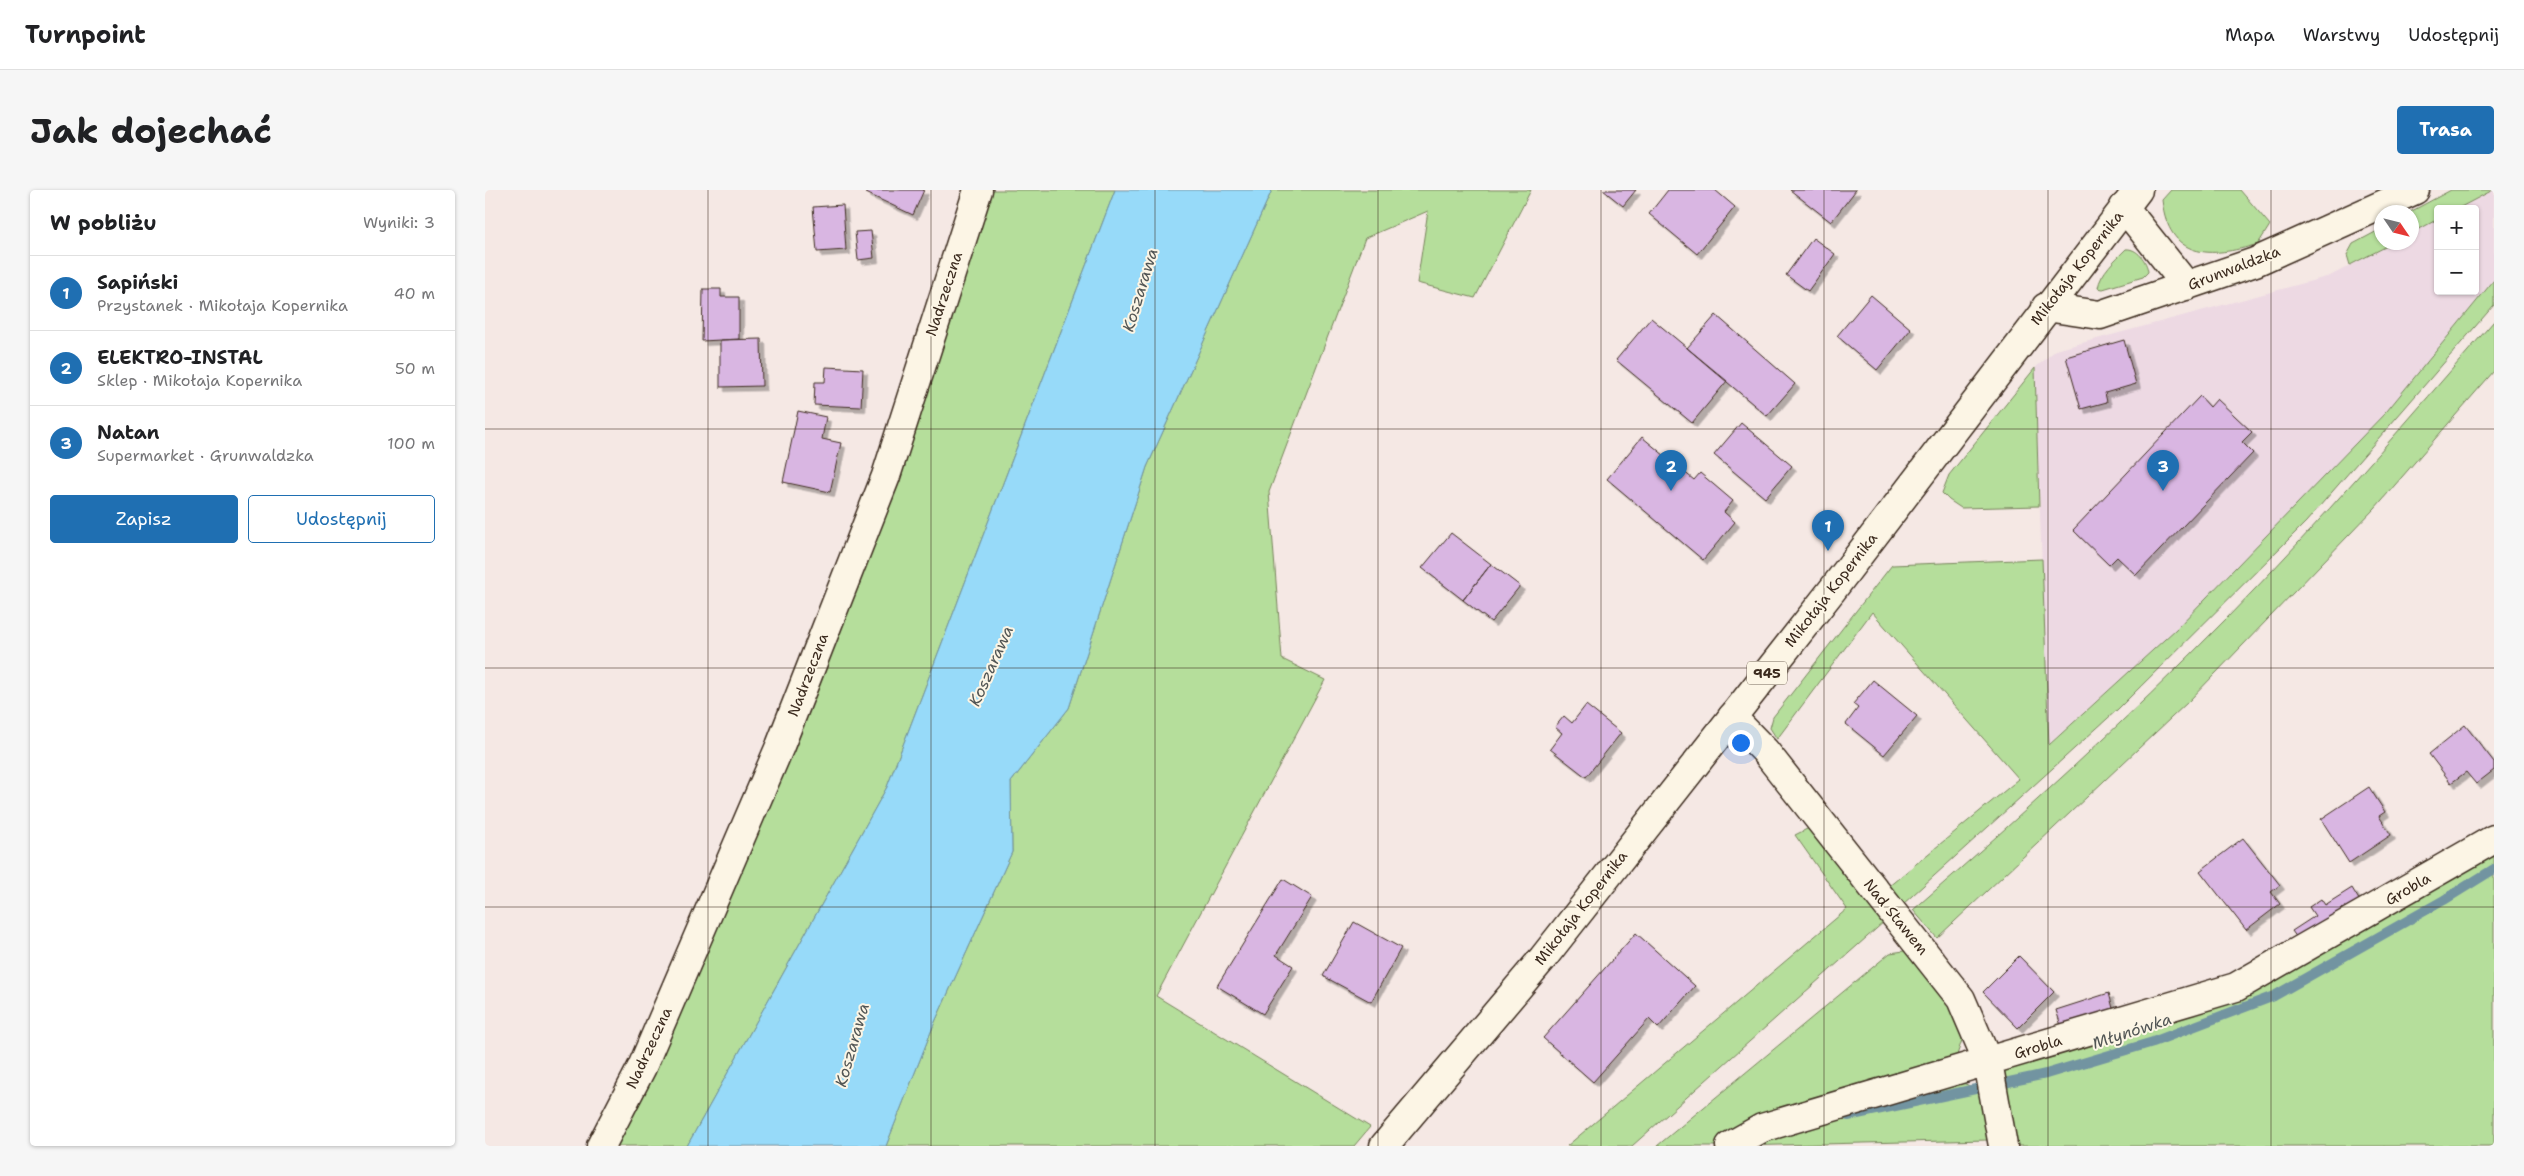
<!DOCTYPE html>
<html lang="pl">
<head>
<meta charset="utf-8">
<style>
  :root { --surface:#fff; --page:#f6f6f6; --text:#202124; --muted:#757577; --line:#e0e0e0; --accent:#1f6fb2 }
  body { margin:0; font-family:"Shantell Sans",sans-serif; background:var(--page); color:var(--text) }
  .controls { position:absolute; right:15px; top:15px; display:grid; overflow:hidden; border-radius:5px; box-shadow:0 1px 4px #0004 }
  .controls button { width:45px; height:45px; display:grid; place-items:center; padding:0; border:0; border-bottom:1px solid var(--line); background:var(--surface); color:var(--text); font:25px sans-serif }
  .compass { position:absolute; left:1889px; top:15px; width:45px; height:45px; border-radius:50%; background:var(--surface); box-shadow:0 1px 4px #0004; rotate:125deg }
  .you { position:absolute; left:1255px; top:552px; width:18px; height:18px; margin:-12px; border:4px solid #fff; border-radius:50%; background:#1a73e8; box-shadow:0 0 0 8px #1a73e833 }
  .badge { display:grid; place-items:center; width:32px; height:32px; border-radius:50%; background:var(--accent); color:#fff; font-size:16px; font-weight:700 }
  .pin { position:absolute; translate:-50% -41px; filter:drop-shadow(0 1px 2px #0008) }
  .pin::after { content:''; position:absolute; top:26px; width:18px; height:15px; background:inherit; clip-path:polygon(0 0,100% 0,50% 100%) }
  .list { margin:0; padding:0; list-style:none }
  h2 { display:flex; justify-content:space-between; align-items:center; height:65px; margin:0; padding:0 20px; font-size:21px }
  h2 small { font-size:16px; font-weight:400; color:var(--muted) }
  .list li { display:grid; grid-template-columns:32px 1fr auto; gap:15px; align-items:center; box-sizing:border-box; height:75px; padding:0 20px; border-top:1px solid var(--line) }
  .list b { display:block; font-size:19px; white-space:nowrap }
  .list p { margin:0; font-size:16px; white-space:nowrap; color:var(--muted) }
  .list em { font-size:16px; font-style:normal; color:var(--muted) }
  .actions { display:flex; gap:10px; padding:15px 20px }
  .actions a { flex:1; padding:11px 0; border:1px solid var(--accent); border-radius:5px; text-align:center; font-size:18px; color:var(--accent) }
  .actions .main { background:var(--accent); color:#fff }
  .map { position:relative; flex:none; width:2009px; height:956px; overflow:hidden; border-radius:5px }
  header { display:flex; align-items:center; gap:30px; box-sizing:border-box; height:70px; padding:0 25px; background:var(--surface); border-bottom:1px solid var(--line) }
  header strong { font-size:24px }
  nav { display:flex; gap:28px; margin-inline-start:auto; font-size:18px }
  .intro { display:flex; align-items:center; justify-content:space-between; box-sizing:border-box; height:120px; padding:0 30px }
  h1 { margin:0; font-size:35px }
  .button { padding:12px 22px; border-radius:5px; background:var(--accent); color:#fff; font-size:18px; font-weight:700 }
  main { display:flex; gap:30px; padding:0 30px }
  aside { flex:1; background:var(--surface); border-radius:5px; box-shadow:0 1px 4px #0004 }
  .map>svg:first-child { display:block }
</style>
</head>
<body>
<header>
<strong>Turnpoint</strong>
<nav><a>Mapa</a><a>Warstwy</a><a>Udostępnij</a></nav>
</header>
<div class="intro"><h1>Jak dojechać</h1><a class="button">Trasa</a></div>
<main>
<aside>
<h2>W pobliżu<small>Wyniki: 3</small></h2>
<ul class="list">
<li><span class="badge">1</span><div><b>Sapiński</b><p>Przystanek · Mikołaja Kopernika</p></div><em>40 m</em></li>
<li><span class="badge">2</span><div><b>ELEKTRO-INSTAL</b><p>Sklep · Mikołaja Kopernika</p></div><em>50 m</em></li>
<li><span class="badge">3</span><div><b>Natan</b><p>Supermarket · Grunwaldzka</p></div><em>100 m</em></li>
</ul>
<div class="actions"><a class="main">Zapisz</a><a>Udostępnij</a></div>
</aside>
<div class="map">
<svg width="2009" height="956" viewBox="0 0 2009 956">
  <defs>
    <filter id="shadow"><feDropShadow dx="4.5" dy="4.5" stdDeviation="0" flood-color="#0004"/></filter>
  </defs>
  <rect width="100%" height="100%" fill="#f5e8e4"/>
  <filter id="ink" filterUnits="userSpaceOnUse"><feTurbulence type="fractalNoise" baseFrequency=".02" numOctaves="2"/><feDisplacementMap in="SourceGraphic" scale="10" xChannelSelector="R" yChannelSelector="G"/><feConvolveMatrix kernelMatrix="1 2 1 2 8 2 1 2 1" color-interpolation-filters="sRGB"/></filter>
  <g filter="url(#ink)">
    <path fill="#edd9e3" d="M2009 0V90L1902 221 1691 439 1563 555 1550 178 1571 160 1845 86 1908 53 1926 52 1927 43 1953 29V101H1990V19H1972Z"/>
    <path fill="#b5de9b" stroke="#78845c" d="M505 0H630L402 597 202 956H125Z
      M787 0H1046L990 108 932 93 943 21 880 48 784 302 797 469 840 490 671 806 885 937 869 956H401L449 834 527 662 526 592 584 518 662 277Z
      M1686 0H1755L1785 35 1773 54C1724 69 1684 69 1677 10Z
      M1966 0H2008L1972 19H1953V29L1927 43 1925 22Z
      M1896 39V52L1908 53 1865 75 1862 65 1868 54Z
      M1641 59C1652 58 1662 71 1663 82L1658 87 1618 99 1613 98C1615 83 1631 69 1641 59Z
      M2009 90V115L1821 332 1633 519 1417 715 1403 697 1534 589 1387 422 1292 549 1285 538 1288 527 1407 375 1557 369 1564 555 1691 439 1902 221Z
      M2009 131V181L1890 318 1703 512 1452 748 1428 720C1535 627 1642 530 1742 428 1835 333 1922 231 2009 131Z
      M1550 178 1554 316 1476 318 1464 310 1457 303 1464 285Z
      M1326 637 1400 731 1147 956H1082L1362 719 1310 645Z
      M2009 655V956H1525L1512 883 1746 805Z
      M1419 761 1431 766 1477 834V850L1469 874 1237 956H1172L1405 763Z
      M1469 889 1494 900 1502 914 1503 950 1253 956Z"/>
    <path fill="#97daf9" stroke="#7294a1" d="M630 0H787L662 277 584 518 526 592 527 662 449 834 401 956H202L402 597Z"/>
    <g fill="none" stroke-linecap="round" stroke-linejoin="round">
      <path stroke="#7294a1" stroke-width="10" d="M1363 926 1561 884 1668 852 1789 806 1959 710 2009 679"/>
    </g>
    <path fill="#d9b6e2" stroke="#3b2a1e" filter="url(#shadow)" d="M382 0H439L428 25 381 3Z
      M1118 0H1151L1138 16Z
      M1183 0H1230L1250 17 1212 64 1164 24Z
      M1305 0H1371L1346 32Z
      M358 15 361 60 332 62 328 17Z
      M386 41 389 68 373 70 370 42Z
      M1328 48 1350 64 1323 101 1301 85Z
      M218 99H236V107H254V149L217 151Z
      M1386 105 1426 139 1392 180 1352 146Z
      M1231 125 1310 194 1282 226 1202 158Z
      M1166 128 1242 191 1207 233 1131 170Z
      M276 149 277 196 235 197V150Z
      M1639 150 1651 194 1620 203 1622 212 1596 219 1581 167Z
      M341 177 378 179 376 217 329 215 330 192H340Z
      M1715 206 1725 217 1732 209 1767 242 1757 252 1768 263 1651 385 1632 367 1624 375 1588 340Z
      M313 221 341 227 337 249 356 253 345 302 298 292Z
      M1256 233 1307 276 1280 308 1229 265Z
      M1157 247 1209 290 1215 283 1248 311 1239 322 1250 332 1218 370 1122 289Z
      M966 343 1006 374 978 410 937 378Z
      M1006 374 1035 396 1006 432 978 410Z
      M1388 490 1432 526 1399 565 1361 534 1373 518 1368 514Z
      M1101 515 1136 543 1101 587 1065 559 1077 543 1070 537 1079 526 1087 533Z
      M1980 535 2009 572V580L1991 594 1981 582 1966 593 1944 564Z
      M1884 597 1900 622 1894 626 1906 645 1864 673 1836 629Z
      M1758 648 1795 695 1786 702 1795 714 1761 740 1715 681Z
      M798 689 827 707 791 765 808 776 778 824 732 796Z
      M1867 698 1876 713 1815 752 1807 741 1830 726 1824 717 1836 709 1840 715Z
      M869 732 916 758 886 812 838 786Z
      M1151 743 1210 796 1173 838 1164 829 1108 892 1058 848Z
      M1534 766 1569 802 1533 838 1498 802Z
      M1624 803 1630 826 1578 842 1571 820Z"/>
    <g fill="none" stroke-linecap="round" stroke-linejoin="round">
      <defs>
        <path id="minor" d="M1639 17 1702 96
          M1561 117 1615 125 1770 72 1930 0
          M1247 527 1280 561 1476 809 1503 872 1518 956
          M116 956 157 877 295 556 401 286 493 0
          M1245 956 1277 938 1751 797 2009 649"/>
        <path id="major" d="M899 956 1058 768 1348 399 1653 0"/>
      </defs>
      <use href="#minor" stroke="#3b2a1e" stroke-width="31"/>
      <use href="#major" stroke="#3b2a1e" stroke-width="31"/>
      <use href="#minor" stroke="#fcf5e5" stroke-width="28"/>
      <use href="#major" stroke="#fcf5e5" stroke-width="28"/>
    </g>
  </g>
  <path fill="none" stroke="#3b2a1e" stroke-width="1" stroke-opacity="0.55" d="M223 0V956M446 0V956M670 0V956M893 0V956M1116 0V956M1339 0V956M1563 0V956M1786 0V956M0 239H2009M0 478H2009M0 717H2009"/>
  <g text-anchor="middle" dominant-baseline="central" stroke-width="4" stroke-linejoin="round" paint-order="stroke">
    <rect fill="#fcf5e5" stroke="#75675a" stroke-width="1" x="1262" y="471.5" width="40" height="23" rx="4"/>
    <g font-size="14" font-weight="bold" fill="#3b2a1e">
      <text x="1282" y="483">945</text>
    </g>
    <g font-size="15" fill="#3b2a1e" stroke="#fcf5e5">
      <text transform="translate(1592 78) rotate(-52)">Mikołaja Kopernika</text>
      <text transform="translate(1749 78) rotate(-21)">Grunwaldzka</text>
      <text transform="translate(459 104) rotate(-72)">Nadrzeczna</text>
      <text transform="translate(1346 400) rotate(-52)">Mikołaja Kopernika</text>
      <text transform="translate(323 485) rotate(-69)">Nadrzeczna</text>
      <text transform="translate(1923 699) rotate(-30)">Grobla</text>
      <text transform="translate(1096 718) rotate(-52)">Mikołaja Kopernika</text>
      <text transform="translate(1411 727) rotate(51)">Nad Stawem</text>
      <text transform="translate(1553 857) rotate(-17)">Grobla</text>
      <text transform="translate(164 858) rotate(-65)">Nadrzeczna</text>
    </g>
    <g font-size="16" font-style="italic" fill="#525655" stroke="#fcf5e5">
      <text transform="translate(655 100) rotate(-73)">Koszarawa</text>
      <text transform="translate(506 476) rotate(-66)">Koszarawa</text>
      <text transform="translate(1647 841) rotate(-18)">Młynówka</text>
      <text transform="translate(367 855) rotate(-74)">Koszarawa</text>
    </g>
  </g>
</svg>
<div class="controls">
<button>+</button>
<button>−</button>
</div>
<svg class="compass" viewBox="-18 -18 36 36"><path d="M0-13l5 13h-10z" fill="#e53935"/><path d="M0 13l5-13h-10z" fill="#757577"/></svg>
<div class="you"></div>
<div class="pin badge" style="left:1343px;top:361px">1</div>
<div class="pin badge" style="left:1186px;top:301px">2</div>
<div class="pin badge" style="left:1678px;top:301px">3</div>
</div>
</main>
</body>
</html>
